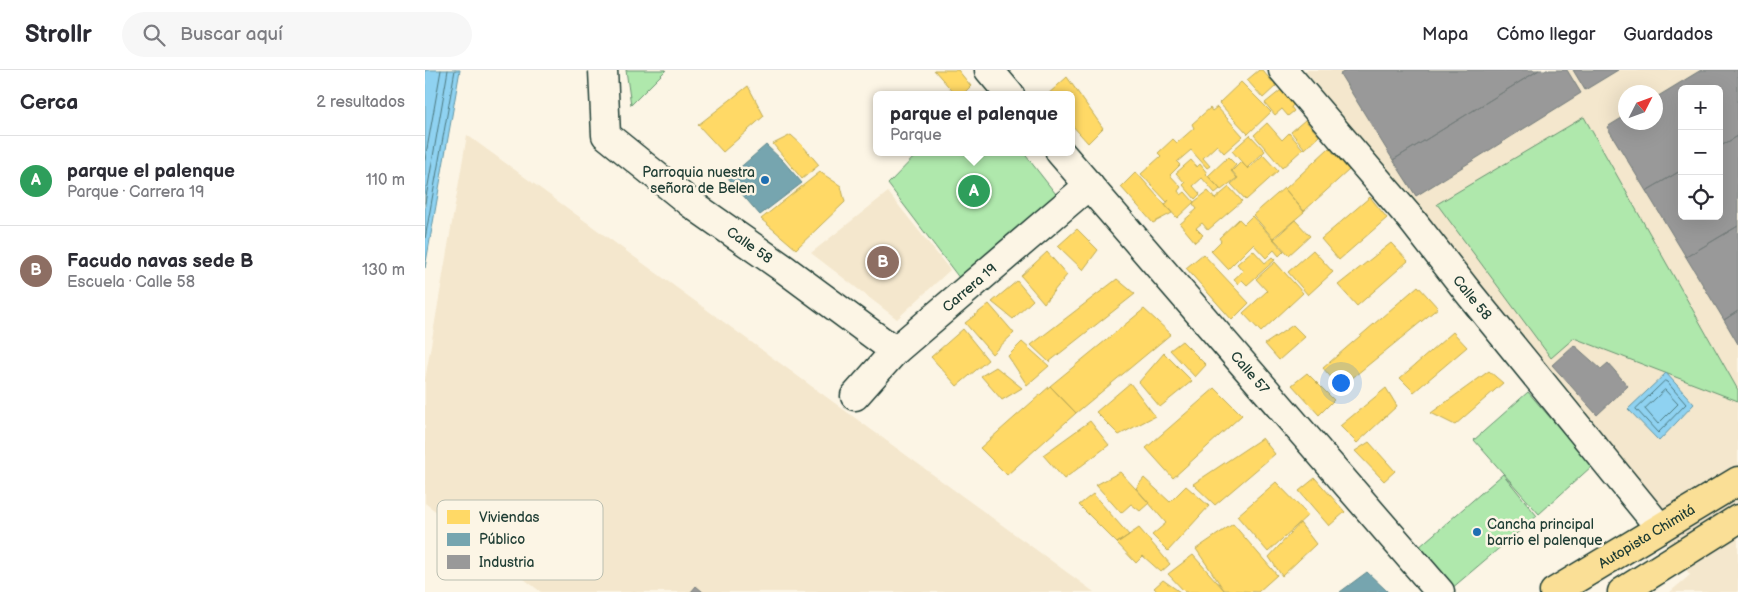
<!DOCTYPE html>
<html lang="es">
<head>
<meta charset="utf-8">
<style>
  :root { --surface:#fff; --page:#f7f7f7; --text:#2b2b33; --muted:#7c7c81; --line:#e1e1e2; --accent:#1f6fb2 }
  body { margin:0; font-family:"Balsamiq Sans",sans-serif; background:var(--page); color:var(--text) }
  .controls { position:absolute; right:15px; top:15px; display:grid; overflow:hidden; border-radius:8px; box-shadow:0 5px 20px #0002 }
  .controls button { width:45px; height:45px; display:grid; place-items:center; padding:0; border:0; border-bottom:1px solid var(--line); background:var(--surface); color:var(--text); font:25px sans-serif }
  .compass { position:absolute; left:1193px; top:15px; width:45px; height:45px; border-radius:50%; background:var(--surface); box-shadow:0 5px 20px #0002; rotate:48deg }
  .you { position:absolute; left:915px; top:312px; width:18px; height:18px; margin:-12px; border:4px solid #fff; border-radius:50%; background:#1a73e8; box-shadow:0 0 0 8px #1a73e833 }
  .badge { display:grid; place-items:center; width:32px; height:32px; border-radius:50%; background:var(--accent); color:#fff; font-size:16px; font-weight:700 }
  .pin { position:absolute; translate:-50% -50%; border:2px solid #fff; box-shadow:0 1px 5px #0006 }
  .popup { position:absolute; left:448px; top:21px; width:202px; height:65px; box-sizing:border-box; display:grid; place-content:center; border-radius:8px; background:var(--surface); filter:drop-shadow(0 1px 4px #0005); font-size:16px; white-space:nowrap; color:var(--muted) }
  .popup b { font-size:19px; color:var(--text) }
  .popup::after { content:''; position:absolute; left:50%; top:100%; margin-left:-10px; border:10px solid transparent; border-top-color:var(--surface) }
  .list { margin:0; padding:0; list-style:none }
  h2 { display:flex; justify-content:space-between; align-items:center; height:65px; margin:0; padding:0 20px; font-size:21px }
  h2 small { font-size:16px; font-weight:400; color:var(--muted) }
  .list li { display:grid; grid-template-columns:32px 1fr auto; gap:15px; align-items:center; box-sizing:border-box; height:90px; padding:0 20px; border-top:1px solid var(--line) }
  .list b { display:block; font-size:19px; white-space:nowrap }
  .list p { margin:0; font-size:16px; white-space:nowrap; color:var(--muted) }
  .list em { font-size:16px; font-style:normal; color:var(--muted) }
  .icon { flex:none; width:28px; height:28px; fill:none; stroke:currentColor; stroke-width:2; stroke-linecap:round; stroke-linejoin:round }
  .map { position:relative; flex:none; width:1313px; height:522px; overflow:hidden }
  header { display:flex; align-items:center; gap:30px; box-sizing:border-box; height:70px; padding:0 25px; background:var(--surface); border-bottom:1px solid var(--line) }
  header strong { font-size:24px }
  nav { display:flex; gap:28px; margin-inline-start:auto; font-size:18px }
  .search { width:350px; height:45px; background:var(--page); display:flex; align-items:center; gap:12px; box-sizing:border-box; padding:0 18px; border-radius:28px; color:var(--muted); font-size:19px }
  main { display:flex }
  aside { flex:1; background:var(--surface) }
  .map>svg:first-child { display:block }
</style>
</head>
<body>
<header>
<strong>Strollr</strong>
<div class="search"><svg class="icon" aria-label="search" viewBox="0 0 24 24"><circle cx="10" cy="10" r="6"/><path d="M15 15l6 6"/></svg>Buscar aquí</div>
<nav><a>Mapa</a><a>Cómo llegar</a><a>Guardados</a></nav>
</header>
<main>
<aside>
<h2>Cerca<small>2 resultados</small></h2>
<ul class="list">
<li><span class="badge" style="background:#2e9e5b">A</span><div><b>parque el palenque</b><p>Parque · Carrera 19</p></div><em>110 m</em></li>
<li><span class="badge" style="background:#8d6e63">B</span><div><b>Facudo navas sede B</b><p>Escuela · Calle 58</p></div><em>130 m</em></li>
</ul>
</aside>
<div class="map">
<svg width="1313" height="522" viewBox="0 0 1313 522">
  <rect width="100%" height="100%" fill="#fcf5e5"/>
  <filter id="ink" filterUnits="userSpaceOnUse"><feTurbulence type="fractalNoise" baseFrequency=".02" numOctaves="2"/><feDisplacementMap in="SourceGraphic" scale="10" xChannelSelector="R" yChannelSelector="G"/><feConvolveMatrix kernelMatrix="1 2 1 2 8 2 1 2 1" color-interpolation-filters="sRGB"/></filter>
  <g filter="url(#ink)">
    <path fill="#f4e7cd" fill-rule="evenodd" d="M879 0H1313V522H1245L1265 505 1215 434ZM1257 19H1294V146H1257ZM1200 22H1230V52H1200Z
      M42 65 669 522H116L0 433V310Z
      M463 122 525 200 472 249 386 183Z"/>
    <path fill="#afe8ac" stroke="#679270" d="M201 0H241L206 35Z
      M1159 47 1313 320V331L1149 268 1126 288 1012 134Z
      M494 82H598L634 128 535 209 463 114Z
      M1103 322 1167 396 1114 444 1049 370Z
      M1078 404 1112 446 1026 519 993 478Z"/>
    <path fill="#8fd2f1" stroke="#6296a5" d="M0 0H35L0 198Z
      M1241 303 1269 334 1234 371 1203 339Z"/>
    <path fill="#ffd966" stroke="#bcaa57" d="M509 0H533L546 16 537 25H531Z
      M834 0H837L851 16 838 28 822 10Z
      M642 7 678 58 663 73 646 54V25H622Z
      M816 12 846 42 823 64 794 33Z
      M323 16 339 46 298 82 273 55Z
      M861 16 874 30 866 37 869 41 863 46 857 39 850 45 840 33Z
      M792 37 818 66 799 83 792 75 778 88 785 96 782 98 766 80 752 92 755 95 745 105 756 117 753 121 756 125 760 122 769 132 752 148 740 135 744 130 742 132 716 104 736 86 733 83 748 69 752 73 769 58 767 54 785 38 787 41Z
      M880 50 894 66 880 79 866 62Z
      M842 53 857 70 864 63 878 79 857 98 829 65Z
      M366 65 378 76 394 95 377 109 348 74Z
      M825 65 840 81 822 98 807 81Z
      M904 78 924 100 879 141 860 119Z
      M838 85 853 101 821 130 806 114 813 108 807 101 816 92 823 99Z
      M803 87 811 95 806 101 812 108 796 120 783 106Z
      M766 90 772 97 775 94 782 103 781 104 795 119 790 123 777 108 768 116 775 124 770 129 758 115 760 113 751 103Z
      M395 102 416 116 420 132 371 179 336 149Z
      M711 102 747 143 728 153 696 117Z
      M804 117 817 131 783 160 777 153 771 158 778 165 770 172 755 154 772 139 768 134 769 132 783 121 790 129Z
      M859 118 879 142 848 168 828 145Z
      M945 127 962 148 914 190 896 169Z
      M827 146 859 181 854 186 849 180 841 188 828 174 803 199 786 181 796 171 794 168 814 149 819 154Z
      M870 150 885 166 864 185 849 169Z
      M652 159 673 180 658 200 633 176Z
      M966 173 983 191 932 236 913 215Z
      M828 180 840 193 847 187 850 190 822 215 817 210 813 214 809 209 818 201 812 194Z
      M888 180 908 202 883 225 863 202Z
      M622 182 642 205 619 233 596 206Z
      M778 184 824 233 807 250 761 198Z
      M850 192 878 223 836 262 818 243 842 221 831 209Z
      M692 209 710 224 624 292 606 275Z
      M592 211 608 230 588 249 567 232Z
      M993 216 1013 238 915 318 898 298Z
      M564 234 589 263 567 284 540 253Z
      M719 239 746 264 651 343 625 316Z
      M868 255 880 267 854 290 840 274Z
      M538 259 563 290 532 316 506 287Z
      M1028 262 1042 277 989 322 975 308Z
      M757 271 781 295 770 307 745 280Z
      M597 272 624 296 602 315 583 286Z
      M739 283 767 311 735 337 714 312Z
      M571 297 597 318 577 330 556 306Z
      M1064 301 1078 313 1030 355 1006 343Z
      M882 303 909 330 894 345 867 315Z
      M705 313 730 346 694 365 671 342Z
      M625 316 651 343 582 405 555 378Z
      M790 318 817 345 748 408 721 378Z
      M961 318 972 336 932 373 915 356Z
      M665 351 684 375 639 409 618 385Z
      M837 368 850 384 790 435 768 414Z
      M944 372 970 401 959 411 930 381Z
      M695 402 724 433 715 441 706 434 696 443 671 415Z
      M719 408 745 432 761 416 784 436 743 481 727 465 741 453 711 418Z
      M890 408 920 442 904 456 874 421Z
      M851 412 883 445 843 482 812 446Z
      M668 424 704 465 692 473 654 435Z
      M875 453 891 474 857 506 844 487Z
      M808 454 852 505 833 522 799 520 771 479Z
      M714 458 745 494 736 502 718 486 711 493 692 473Z
      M768 485 799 520 797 522H760L743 504Z
      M738 510 755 522H733L729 518Z"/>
    <path fill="#76a5af" stroke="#5c868a" d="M341 75 358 91 377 113 335 145 303 108Z
      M942 502 963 522H915Z"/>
    <path fill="#999" stroke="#747d7b" d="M922 0H1114L968 90 915 4Z
      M1114 0H1142L1156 23 991 126 968 90Z
      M1148 0H1193L1160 20Z
      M1276 0H1313V66L1294 77V19H1257V100L1221 121 1182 57 1200 46V52H1230V28Z
      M1313 66V156L1261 187 1221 121 1257 100V146H1294V77Z
      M1313 156V241L1299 250 1261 187Z
      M1313 241V274L1299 250Z
      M1149 275 1176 299 1183 293 1203 316 1172 345 1127 295Z
      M271 516 278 522H266Z"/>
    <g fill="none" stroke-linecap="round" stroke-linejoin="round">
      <path stroke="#4c7980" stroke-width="1" d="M0 90 16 0
        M0 133 23 0
        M0 169 30 0
        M1240 311 1242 312 1261 334 1233 363 1211 339Z
        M1240 320 1253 334 1233 354 1220 339Z"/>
      <defs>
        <g id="minor">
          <path id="s1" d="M178 0 181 65 265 133 358 198 470 281"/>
          <path d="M564 0 585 25"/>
          <path id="s2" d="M858 0 986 149 1043 222 1235 458"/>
          <path id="s3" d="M635 82 1015 522"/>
          <path id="s4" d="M430 326 470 281 664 115"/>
        </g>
        <g id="highway">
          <path id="s5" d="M1129 522 1313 411"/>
          <path d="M1197 522 1313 449"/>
        </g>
      </defs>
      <use href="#minor" stroke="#1f3d34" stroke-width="31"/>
      <use href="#highway" stroke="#1f3d34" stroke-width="31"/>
      <use href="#minor" stroke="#fcf5e5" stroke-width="28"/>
      <use href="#highway" stroke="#fadf96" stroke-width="28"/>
    </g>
  </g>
  <g fill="#1f6fb2" stroke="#fcf5e5" stroke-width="2">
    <circle cx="340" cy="110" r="5"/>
    <circle cx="1052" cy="462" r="5"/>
  </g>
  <g text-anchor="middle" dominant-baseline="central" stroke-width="5" stroke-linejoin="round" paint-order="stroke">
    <g font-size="14" fill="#1f3d34" stroke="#fcf5e5" text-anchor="end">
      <text x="330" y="102">Parroquia nuestra<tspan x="330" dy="16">señora de Belen</tspan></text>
      <text x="1062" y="454" text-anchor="start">Cancha principal<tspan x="1062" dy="16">barrio el palenque</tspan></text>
    </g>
    <g font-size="14" fill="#1f3d34" stroke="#fcf5e5">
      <text stroke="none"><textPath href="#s1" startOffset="246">Calle 58</textPath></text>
      <text stroke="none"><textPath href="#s4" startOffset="158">Carrera 19</textPath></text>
      <text stroke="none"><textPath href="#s2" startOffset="296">Calle 58</textPath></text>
      <text stroke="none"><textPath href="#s3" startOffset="291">Calle 57</textPath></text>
      <text stroke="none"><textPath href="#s5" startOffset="108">Autopista Chimitá</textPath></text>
    </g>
  </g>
  <rect x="12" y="430" width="166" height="80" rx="8" fill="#fcf5e5" stroke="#babeb0" stroke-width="1"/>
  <rect x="22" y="440" width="23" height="14" fill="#ffd966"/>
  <rect x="22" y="463" width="23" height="13" fill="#76a5af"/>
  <rect x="22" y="485" width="23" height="14" fill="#999"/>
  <g font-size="14" fill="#1f3d34">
    <text x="54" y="452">Viviendas</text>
    <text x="54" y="474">Público</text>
    <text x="54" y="497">Industria</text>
  </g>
</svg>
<div class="controls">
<button>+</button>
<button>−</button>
<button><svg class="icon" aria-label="locate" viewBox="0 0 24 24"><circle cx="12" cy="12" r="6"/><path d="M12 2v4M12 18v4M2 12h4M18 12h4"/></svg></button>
</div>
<svg class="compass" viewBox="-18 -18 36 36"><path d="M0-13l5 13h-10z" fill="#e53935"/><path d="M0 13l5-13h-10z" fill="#7c7c81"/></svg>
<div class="you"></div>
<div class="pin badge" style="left:549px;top:121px;background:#2e9e5b">A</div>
<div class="popup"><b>parque el palenque</b>Parque</div>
<div class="pin badge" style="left:458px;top:192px;background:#8d6e63">B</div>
</div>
</main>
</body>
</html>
